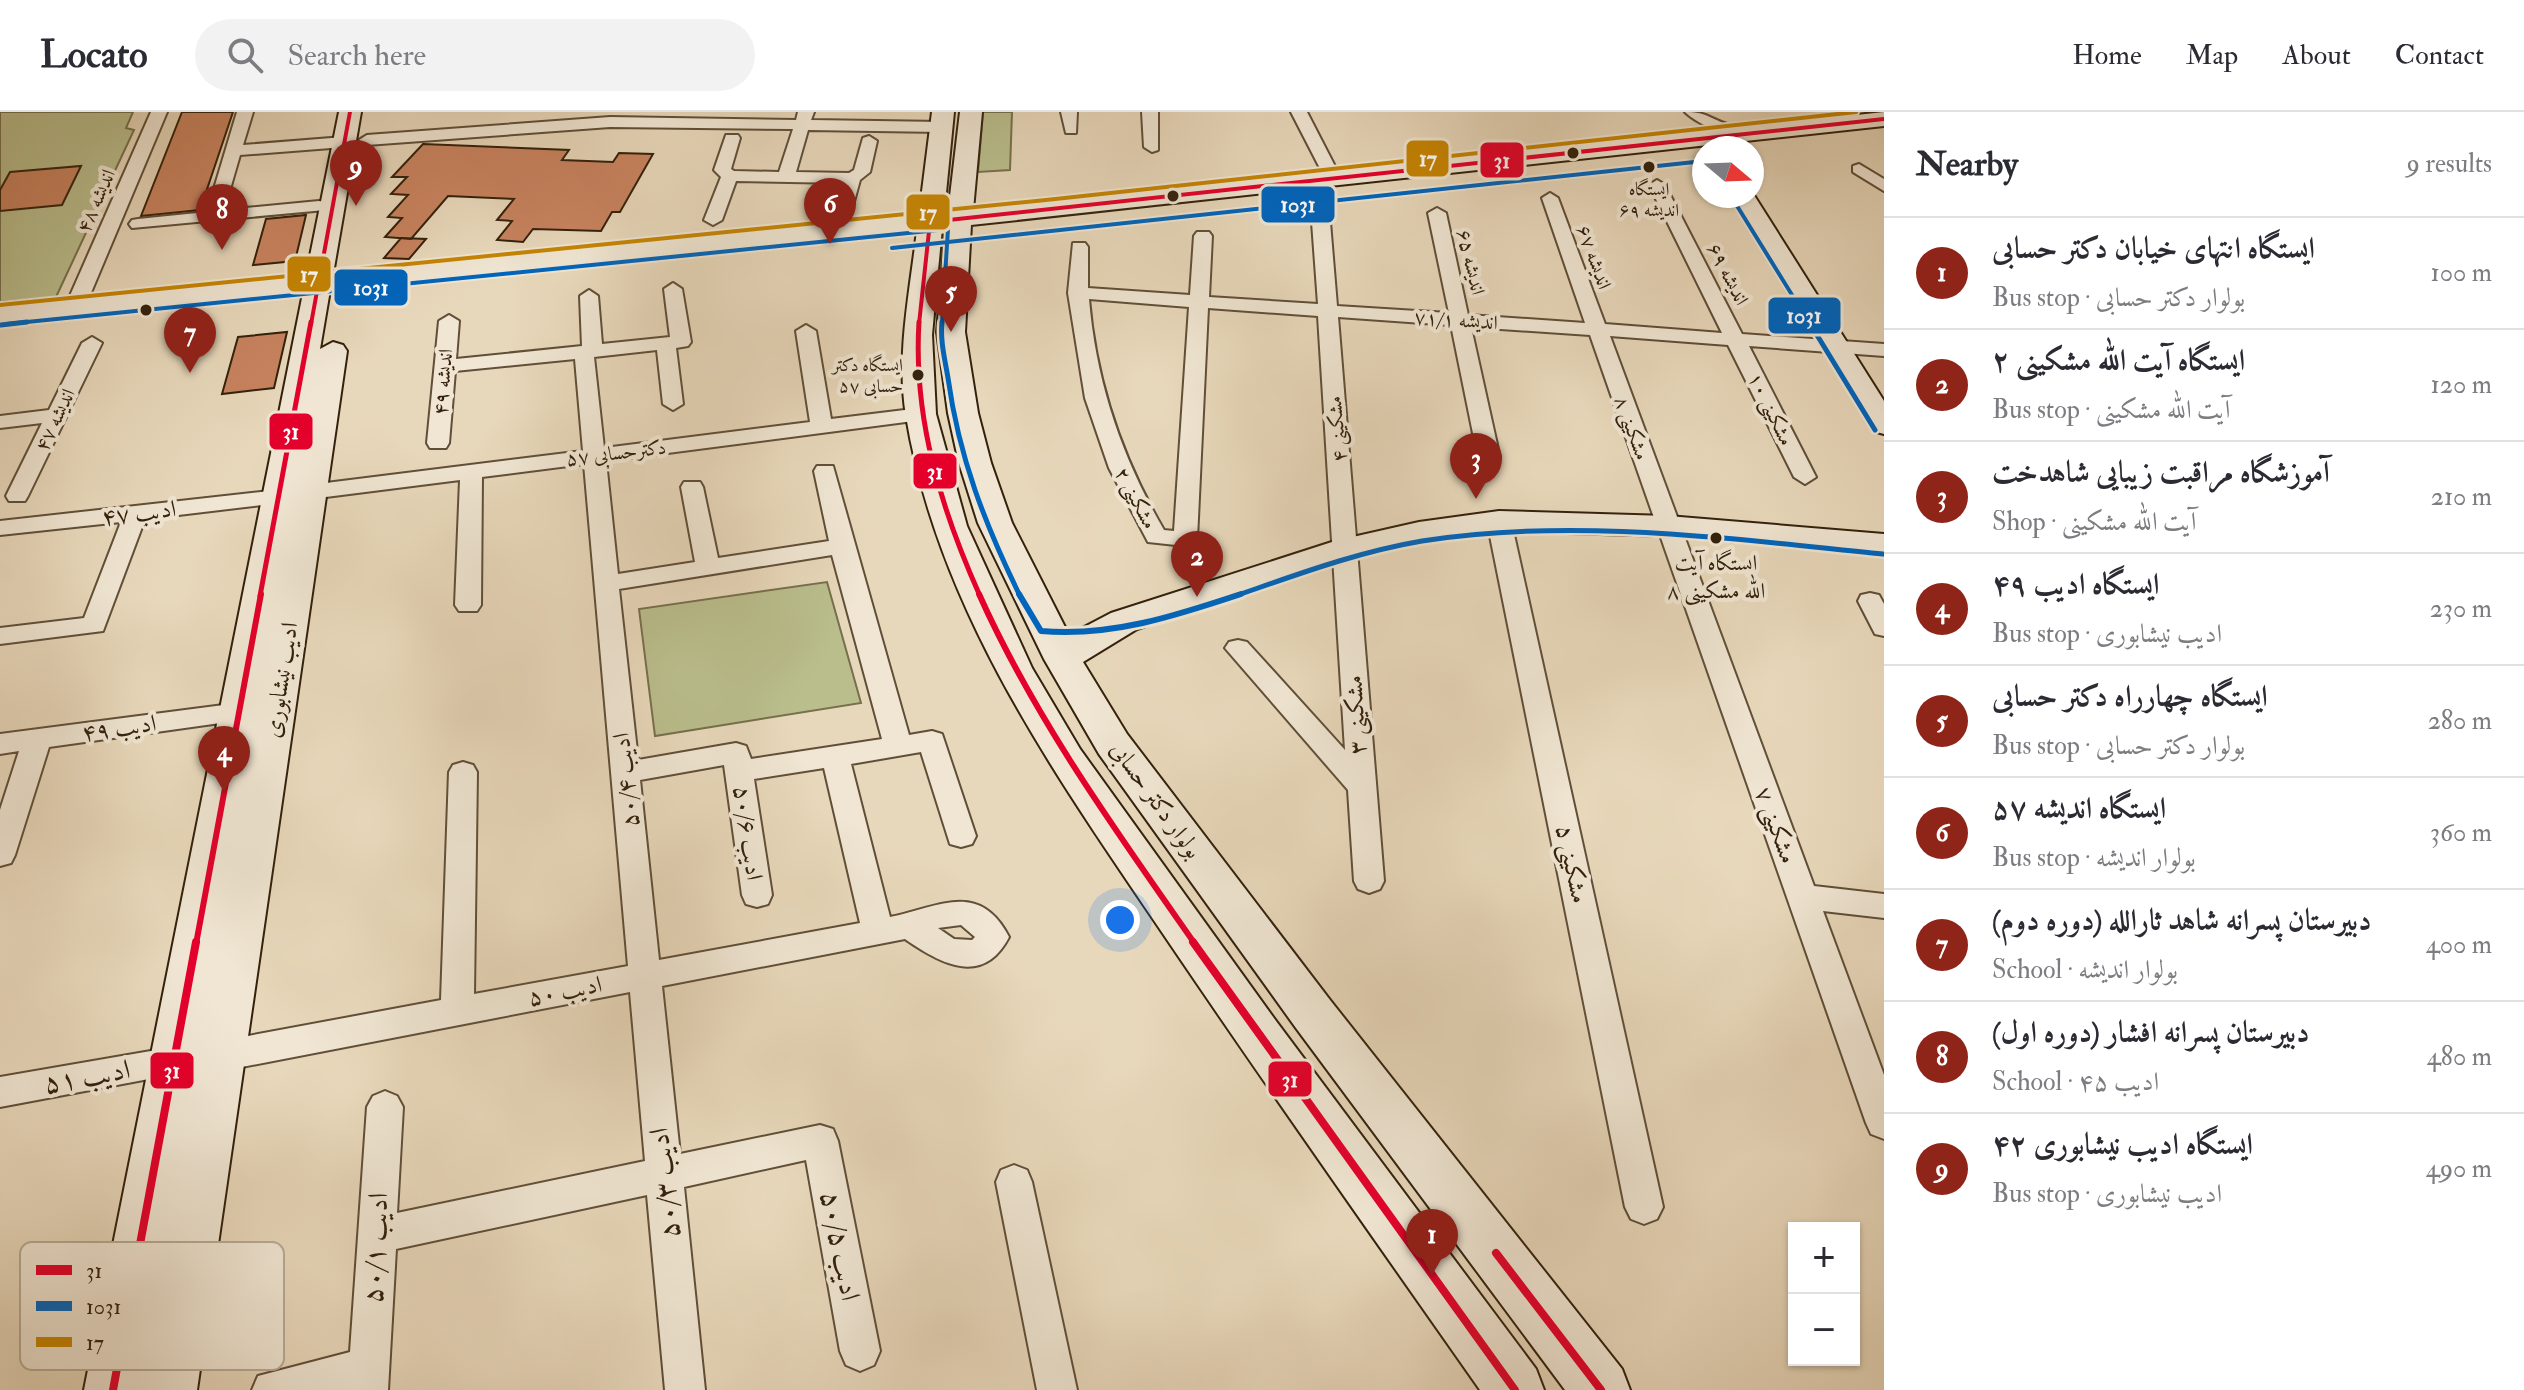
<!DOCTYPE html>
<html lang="en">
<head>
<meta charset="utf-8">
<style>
  :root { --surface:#fff; --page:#f2f2f3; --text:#2b2b33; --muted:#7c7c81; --line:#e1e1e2; --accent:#8f2418 }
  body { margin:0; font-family:"IM FELL Double Pica",Amiri,serif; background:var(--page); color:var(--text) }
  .controls { position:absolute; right:24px; bottom:24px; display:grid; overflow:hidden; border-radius:0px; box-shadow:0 2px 6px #0004 }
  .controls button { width:72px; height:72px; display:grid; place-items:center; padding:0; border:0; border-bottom:2px solid var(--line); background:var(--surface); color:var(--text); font:40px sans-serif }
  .compass { position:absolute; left:1692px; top:24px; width:72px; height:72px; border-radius:50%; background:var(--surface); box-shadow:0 2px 6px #0004; rotate:109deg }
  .you { position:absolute; left:1120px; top:808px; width:28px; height:28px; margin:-20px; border:6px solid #fff; border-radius:50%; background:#1a73e8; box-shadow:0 0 0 12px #1a73e833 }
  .badge { display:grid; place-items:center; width:52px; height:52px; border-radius:50%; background:var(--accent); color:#fff; font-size:26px; font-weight:700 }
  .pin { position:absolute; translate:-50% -66px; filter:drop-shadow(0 2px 4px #0008) }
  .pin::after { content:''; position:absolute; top:42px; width:28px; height:24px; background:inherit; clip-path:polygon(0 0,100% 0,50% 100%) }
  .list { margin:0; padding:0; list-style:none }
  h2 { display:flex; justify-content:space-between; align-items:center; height:104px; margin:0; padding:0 32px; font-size:34px }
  h2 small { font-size:26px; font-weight:400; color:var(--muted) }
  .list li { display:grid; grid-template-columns:52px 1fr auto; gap:24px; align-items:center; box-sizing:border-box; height:112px; padding:0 32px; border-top:2px solid var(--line) }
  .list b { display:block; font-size:30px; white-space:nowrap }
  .list p { margin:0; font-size:26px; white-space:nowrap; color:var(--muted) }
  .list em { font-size:26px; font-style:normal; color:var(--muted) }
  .icon { flex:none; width:44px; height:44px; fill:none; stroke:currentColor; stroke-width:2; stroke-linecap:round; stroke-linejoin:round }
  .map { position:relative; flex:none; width:1884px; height:1278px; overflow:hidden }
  header { display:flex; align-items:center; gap:48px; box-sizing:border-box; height:112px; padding:0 40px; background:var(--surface); border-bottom:2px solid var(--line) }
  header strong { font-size:38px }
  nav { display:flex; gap:44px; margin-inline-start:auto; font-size:28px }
  .search { width:560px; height:72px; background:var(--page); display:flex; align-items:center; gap:20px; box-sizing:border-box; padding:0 28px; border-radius:44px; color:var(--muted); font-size:30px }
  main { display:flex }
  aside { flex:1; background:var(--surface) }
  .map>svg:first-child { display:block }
</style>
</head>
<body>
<header>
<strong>Locato</strong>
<div class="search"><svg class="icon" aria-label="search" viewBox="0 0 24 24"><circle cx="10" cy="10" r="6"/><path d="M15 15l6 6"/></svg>Search here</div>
<nav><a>Home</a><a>Map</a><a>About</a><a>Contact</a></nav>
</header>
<main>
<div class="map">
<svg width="1884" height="1278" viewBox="0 0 1884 1278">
  <rect width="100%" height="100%" fill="#e8d8bb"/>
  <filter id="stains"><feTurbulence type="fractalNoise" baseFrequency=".0025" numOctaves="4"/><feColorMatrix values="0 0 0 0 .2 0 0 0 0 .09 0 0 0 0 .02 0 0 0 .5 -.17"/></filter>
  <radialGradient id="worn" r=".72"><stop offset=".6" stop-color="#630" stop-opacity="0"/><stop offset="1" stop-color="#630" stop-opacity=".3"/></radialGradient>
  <path fill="#babe8d" stroke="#76704c" stroke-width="2" d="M0 0H133L126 16 134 18 56 185 0 190Z
    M983 0H1012L1010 58 978 60Z
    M827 470 861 591 655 624 639 497Z"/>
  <path fill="#c8835f" stroke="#33210c" stroke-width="2" d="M182 0H233L200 98 141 104Z
    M423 32 569 38 562 48 613 50 619 41 653 42 620 100H612L601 119 533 117 523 130 497 128 512 109 497 108 514 87 448 84 411 127 385 125 402 106 388 105 408 83 391 82 407 65H392Z
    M81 54 62 93 0 99V78L10 60Z
    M306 103 295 149 253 153 266 107Z
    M401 126 426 127 409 147 384 146Z
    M287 220 274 276 222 282 238 225Z"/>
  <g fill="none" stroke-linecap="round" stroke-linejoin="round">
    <defs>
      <path id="street" d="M151 0H167L85 195 82 199H68L65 195Z
        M237 0H253L243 33 344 25 352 30 344 35 240 43 224 98 319 89 325 90 327 94 325 98 132 116 129 112 132 108 138 107 207 100Z
        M798 0H814L811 8 942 10 950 15 942 20 808 18 796 60 849 61 854 58 863 26 869 24 877 29 870 60 860 68 850 104 844 105 835 100 843 71 736 69 722 108 713 113 704 108 721 65 714 58 726 23H738L740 26 731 57 734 59 779 60 793 17 610 15 367 33 359 28 367 23 610 5 796 8Z
        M1061 0H1077L1076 21H1066Z
        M1142 0H1158V38L1152 40 1144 35Z
        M1291 0H1307L1341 66 1339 69H1327L1325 66Z
        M1685 0C1709 0 1711 8 1730 13 1742 16 1754 14 1763 21 1746 34 1699 14 1685 0Z
        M1859 52 1884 67V79L1853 60V54Z
        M1657 68 1665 73 1742 222 1884 232V244L1749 234 1816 365 1805 372 1794 365 1728 233 1610 224 1814 774 1884 782V806L1823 799 1884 963V1027L1871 1022 1866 1011 1590 223 1471 215 1500 346 1489 353 1478 346 1451 213 1338 205 1384 769 1380 777 1369 781 1358 777 1354 769 1348 678 1225 536 1229 530 1238 528 1247 530 1345 638 1318 204 1208 196 1197 427 1193 432 1185 434 1148 430 1109 356 1085 286 1068 181 1073 131H1085L1088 135V176L1190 183 1194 124 1197 120H1209L1212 124 1209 185 1318 192 1312 110 1321 105 1330 110 1337 194 1449 201 1428 101 1437 96 1446 101 1468 203 1585 211 1542 86 1550 81 1558 86 1605 212 1722 221 1649 73ZM1089 187 1189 195 1174 419 1164 418C1122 346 1096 271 1089 187Z
        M673 171 682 177 691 230 688 234 676 236 683 292 673 298 663 292 657 238 594 245 604 336 810 310 796 219 806 213 816 219 831 307 921 296 932 302 921 308 606 349 618 462 695 450 681 375 684 370H700L703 375 718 446 829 429 814 359 817 354H833L909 623 932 619 942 622 976 724 972 732 961 735 950 732 921 640 851 652 890 805C937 796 979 767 1009 825 983 875 941 852 905 827L662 874 680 1042 820 1013 833 1017 838 1029 880 1239 874 1253 860 1259 846 1253 840 1239 806 1048 684 1075 705 1278H665L647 1083 396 1137 388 1278H252L258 1264 350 1240 367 995 373 984 385 979 397 984 403 995 397 1101 645 1049 630 880 221 959 209 954 204 944 209 934 221 929 441 888 449 660 453 653 463 650 473 653 477 660 474 882 628 854 584 352 482 365 481 493 477 499H459L455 493 460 368 310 387 302 385 299 380 302 375 310 373 583 339 575 247 455 259 449 331 446 336H430L427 331 439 209 449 203 459 209 456 247 582 234 580 184 589 178 598 184 602 232 670 225 664 177ZM832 443 882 627 751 647 746 634 736 631 638 648 619 477ZM724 653 742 783 746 792 757 795 768 792 772 783 754 667 824 656 860 811 659 848 640 668ZM961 813 975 825 972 828 954 827 938 816Z
        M92 225 102 231 28 384 25 389H9L6 384 42 311 0 316V304L49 298 82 231Z
        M279 378 287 380 290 385 287 390 145 407 103 519 0 532V516L84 506 121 410 0 423V409Z
        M1499 402 1507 404 1511 409 1663 1095 1657 1107 1644 1112 1631 1107 1625 1095 1487 409 1491 404Z
        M1870 481 1879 483 1884 492V524L1875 522 1858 489 1861 483Z
        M239 591 249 593 253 600 249 607 49 635 15 743 11 751 0 754V698L19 639 0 642V622Z
        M174 935 186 940 191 950 186 960 0 995V965Z
        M1014 1053 1027 1058 1032 1070 1077 1278H1037L996 1070 1001 1058Z"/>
      <path id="secondary" d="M339 0H361L333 162 919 103 932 0H954L944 101H948L960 0H982L973 98 1884 0V14L971 113 965 220 978 301 991 351 1012 411 1069 523 1111 501 1335 429 1419 410 1499 399 1668 404 1884 422V442L1668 424 1499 419 1419 430 1356 444 1137 517 1083 550 1127 622 1330 888 1622 1257 1630 1278H1565L1296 916 1099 642 1044 547 978 411 959 351 948 301 937 220 946 115 942 116 932 223 936 302 967 414 1032 556 1080 637 1276 909 1536 1257 1544 1278H1480C1377 1131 1273 984 1172 835 1062 672 939 504 906 304 896 243 910 179 917 118L330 178 320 237 333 230 343 233 347 239 197 1278H84L303 181 0 211V195L306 164Z
        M1752 80 1884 289V322L1873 319 1869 313 1731 84H1752Z"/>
    </defs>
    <use href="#street" stroke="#604f38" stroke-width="4"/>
    <use href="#secondary" stroke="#33210c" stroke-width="4"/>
    <use href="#street" fill="#f0e6d3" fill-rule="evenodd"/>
    <use href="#secondary" fill="#f0e6d3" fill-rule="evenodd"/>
    <defs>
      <path id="bus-1-far3" d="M311 212 350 0
        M919 212 930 110 1884 7"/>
      <path id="bus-1-far2" d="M919 210C913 306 941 397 980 484
        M260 484 311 210"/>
      <path id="bus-1-far1" d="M979 482C1035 607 1116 719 1195 832
        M196 832 261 482"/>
      <path id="bus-1" d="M1193 830 1515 1278
        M1496 1141 1601 1278
        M113 1278 196 830"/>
      <path id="bus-2-far2" d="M1734 89 1810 212
        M892 136 1704 49
        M7 212 948 117 942 212"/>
      <path id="bus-2-far1" d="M942 210C940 229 945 248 948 266 959 346 985 412 1020 484
        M1809 210 1875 318
        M1 213 27 210
        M1235 484C1296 463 1357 440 1422 429 1574 405 1730 427 1883 442"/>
      <path id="bus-2" d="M1019 482 1041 519C1111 525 1175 504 1241 482"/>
      <path id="bus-3" d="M0 193 1046 88 1856 0"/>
    </defs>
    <use href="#bus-1-far3" stroke="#f0e6d3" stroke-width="8"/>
    <use href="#bus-1-far2" stroke="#f0e6d3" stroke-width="10"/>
    <use href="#bus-1-far1" stroke="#f0e6d3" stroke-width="12"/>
    <use href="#bus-1" stroke="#f0e6d3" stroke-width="14"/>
    <use href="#bus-2-far2" stroke="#f0e6d3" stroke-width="8"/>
    <use href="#bus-2-far1" stroke="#f0e6d3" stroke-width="10"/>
    <use href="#bus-2" stroke="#f0e6d3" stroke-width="12"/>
    <use href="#bus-3" stroke="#f0e6d3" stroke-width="8"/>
    <use href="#bus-1-far3" stroke="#e4002b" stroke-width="4"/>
    <use href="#bus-1-far2" stroke="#e4002b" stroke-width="5"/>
    <use href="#bus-1-far1" stroke="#e4002b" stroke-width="6"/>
    <use href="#bus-1" stroke="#e4002b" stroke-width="8"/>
    <use href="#bus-2-far2" stroke="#0065bd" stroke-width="4"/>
    <use href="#bus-2-far1" stroke="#0065bd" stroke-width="5"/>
    <use href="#bus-2" stroke="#0065bd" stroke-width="6"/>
    <use href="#bus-3" stroke="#c68503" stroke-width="4"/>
  </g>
  <g fill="#33210c" stroke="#f0e6d3" stroke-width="3">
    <circle cx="1573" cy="41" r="7"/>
    <circle cx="1649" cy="55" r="7"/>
    <circle cx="1173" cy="84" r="7"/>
    <circle cx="146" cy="198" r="7"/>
    <circle cx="918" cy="263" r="7"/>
    <circle cx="1716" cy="426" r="7"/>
  </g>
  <g text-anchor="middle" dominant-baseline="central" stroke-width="8" stroke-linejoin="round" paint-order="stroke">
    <g font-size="18" fill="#33210c" stroke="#f0e6d3">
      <text x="1649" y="77">ایستگاه<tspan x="1649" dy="21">اندیشه ۶۹</tspan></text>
      <text x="903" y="253" text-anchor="end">ایستگاه دکتر<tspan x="903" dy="21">حسابی ۵۷</tspan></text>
    </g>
    <g font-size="20" fill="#33210c" stroke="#f0e6d3">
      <text transform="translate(96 89) rotate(-66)">اندیشه ۴۸</text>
      <text transform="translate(1594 145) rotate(70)">اندیشه ۶۷</text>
      <text transform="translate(1471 150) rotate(77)">اندیشه ۶۵</text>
      <text transform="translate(1728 162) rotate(63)">اندیشه ۶۹</text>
      <text transform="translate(1456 208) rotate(4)">اندیشه ۷۱/۱</text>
      <text transform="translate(443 270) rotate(-85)">اندیشه ۴۹</text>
      <text transform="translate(1771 297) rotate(64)">مشکینی ۱۰</text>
      <text transform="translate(55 308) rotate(-64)">اندیشه ۴۷</text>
      <text transform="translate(1632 316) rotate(70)">مشکینی ۸</text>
      <text transform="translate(1337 317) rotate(-95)">مشکینی ۴</text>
      <text transform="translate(616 341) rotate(-7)">دکترحسابی ۵۷</text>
      <text transform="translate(1136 386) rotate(62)">مشکینی ۲</text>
    </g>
    <g font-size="22" fill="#33210c" stroke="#f0e6d3">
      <text x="1716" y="451">ایستگاه آیت<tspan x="1716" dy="28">الله مشکینی ۸</tspan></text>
    </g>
    <g font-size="24" fill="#33210c" stroke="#f0e6d3">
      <text transform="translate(139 401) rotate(-7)">ادیب ۴۷</text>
      <text transform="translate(281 568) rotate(-81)">ادیب نیشابوری</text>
      <text transform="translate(1356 603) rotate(-93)">مشکینی ۳</text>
      <text transform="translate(119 616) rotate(-8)">ادیب ۴۹</text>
      <text transform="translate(626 668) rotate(-96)">ادیب ۵۰/۴</text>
      <text transform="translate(1156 688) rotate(54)">بولوار دکتر حسابی</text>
      <text transform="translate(1776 713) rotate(70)">مشکینی ۷</text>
      <text transform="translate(748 721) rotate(82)">ادیب ۵۰/۶</text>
      <text transform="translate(1572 752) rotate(78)">مشکینی ۵</text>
      <text transform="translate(565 879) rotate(-11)">ادیب ۵۰</text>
    </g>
    <g font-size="28" fill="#33210c" stroke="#f0e6d3">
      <text transform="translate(87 965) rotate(-10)">ادیب ۵۱</text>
      <text transform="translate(665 1071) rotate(-96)">ادیب ۵۰/۳</text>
      <text transform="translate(840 1134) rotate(79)">ادیب ۵۰/۵</text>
      <text transform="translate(376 1136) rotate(-87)">ادیب ۵۰/۱</text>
    </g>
  </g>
  <rect x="20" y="1130" width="264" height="128" rx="12" fill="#f0e6d3" stroke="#b7ab97" stroke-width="2"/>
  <rect x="36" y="1153" width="36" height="10" fill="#e4002b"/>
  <rect x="36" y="1189" width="36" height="10" fill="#0065bd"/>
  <rect x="36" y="1225" width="36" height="10" fill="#c68503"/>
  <g font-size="22" fill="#33210c">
    <text x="86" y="1166">31</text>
    <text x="86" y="1202">1031</text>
    <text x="86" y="1238">17</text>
  </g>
  <g stroke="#f0e6d3" stroke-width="3">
    <rect x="1405" y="27" width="45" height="39" rx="8" fill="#c68503"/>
    <rect x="1479" y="29" width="46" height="38" rx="8" fill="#e4002b"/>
    <rect x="1260" y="73" width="76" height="39" rx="8" fill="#0065bd"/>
    <rect x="905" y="81" width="46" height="38" rx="8" fill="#c68503"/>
    <rect x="286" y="143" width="46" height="38" rx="8" fill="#c68503"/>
    <rect x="333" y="156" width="76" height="39" rx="8" fill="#0065bd"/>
    <rect x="1767" y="184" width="75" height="39" rx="8" fill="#0065bd"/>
    <rect x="268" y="300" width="46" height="39" rx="8" fill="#e4002b"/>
    <rect x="912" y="340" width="46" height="38" rx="8" fill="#e4002b"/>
    <rect x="149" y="939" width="46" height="39" rx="8" fill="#e4002b"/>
    <rect x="1267" y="948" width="46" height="38" rx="8" fill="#e4002b"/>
  </g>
  <g font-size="22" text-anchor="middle" font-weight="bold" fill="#fff">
    <text x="1428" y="54">17</text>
    <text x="1502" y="56">31</text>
    <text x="1298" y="100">1031</text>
    <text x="928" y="108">17</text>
    <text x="309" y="170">17</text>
    <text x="371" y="183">1031</text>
    <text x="1804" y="211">1031</text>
    <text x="291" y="327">31</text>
    <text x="935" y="367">31</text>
    <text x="172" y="966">31</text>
    <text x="1290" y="975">31</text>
  </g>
  <rect width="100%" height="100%" filter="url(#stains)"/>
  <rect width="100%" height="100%" fill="url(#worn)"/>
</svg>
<div class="controls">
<button>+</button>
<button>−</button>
</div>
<svg class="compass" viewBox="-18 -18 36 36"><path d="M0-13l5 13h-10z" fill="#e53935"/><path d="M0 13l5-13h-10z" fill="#7c7c81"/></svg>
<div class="you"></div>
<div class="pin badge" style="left:1432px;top:1163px">1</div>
<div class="pin badge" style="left:1197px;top:485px">2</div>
<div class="pin badge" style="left:1476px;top:387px">3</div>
<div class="pin badge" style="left:224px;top:680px">4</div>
<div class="pin badge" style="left:951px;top:220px">5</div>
<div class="pin badge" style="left:830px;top:132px">6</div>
<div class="pin badge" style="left:190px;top:261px">7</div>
<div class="pin badge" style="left:222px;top:138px">8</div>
<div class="pin badge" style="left:356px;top:94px">9</div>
</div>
<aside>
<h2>Nearby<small>9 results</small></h2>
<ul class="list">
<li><span class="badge">1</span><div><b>ایستگاه انتهای خیابان دکتر حسابی</b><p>Bus stop · بولوار دکتر حسابی</p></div><em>100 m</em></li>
<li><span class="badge">2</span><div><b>ایستگاه آیت الله مشکینی ۲</b><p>Bus stop · آیت الله مشکینی</p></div><em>120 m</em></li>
<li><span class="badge">3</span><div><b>آموزشگاه مراقبت زیبایی شاهدخت</b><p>Shop · آیت الله مشکینی</p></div><em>210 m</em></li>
<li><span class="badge">4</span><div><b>ایستگاه ادیب ۴۹</b><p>Bus stop · ادیب نیشابوری</p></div><em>230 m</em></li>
<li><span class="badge">5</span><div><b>ایستگاه چهارراه دکتر حسابی</b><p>Bus stop · بولوار دکتر حسابی</p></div><em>280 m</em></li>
<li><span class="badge">6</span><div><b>ایستگاه اندیشه ۵۷</b><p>Bus stop · بولوار اندیشه</p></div><em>360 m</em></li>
<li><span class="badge">7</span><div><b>دبیرستان پسرانه شاهد ثارالله (دوره دوم)</b><p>School · بولوار اندیشه</p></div><em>400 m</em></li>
<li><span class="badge">8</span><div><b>دبیرستان پسرانه افشار (دوره اول)</b><p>School · ادیب ۴۵</p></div><em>480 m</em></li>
<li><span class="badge">9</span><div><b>ایستگاه ادیب نیشابوری ۴۲</b><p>Bus stop · ادیب نیشابوری</p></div><em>490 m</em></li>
</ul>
</aside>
</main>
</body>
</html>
